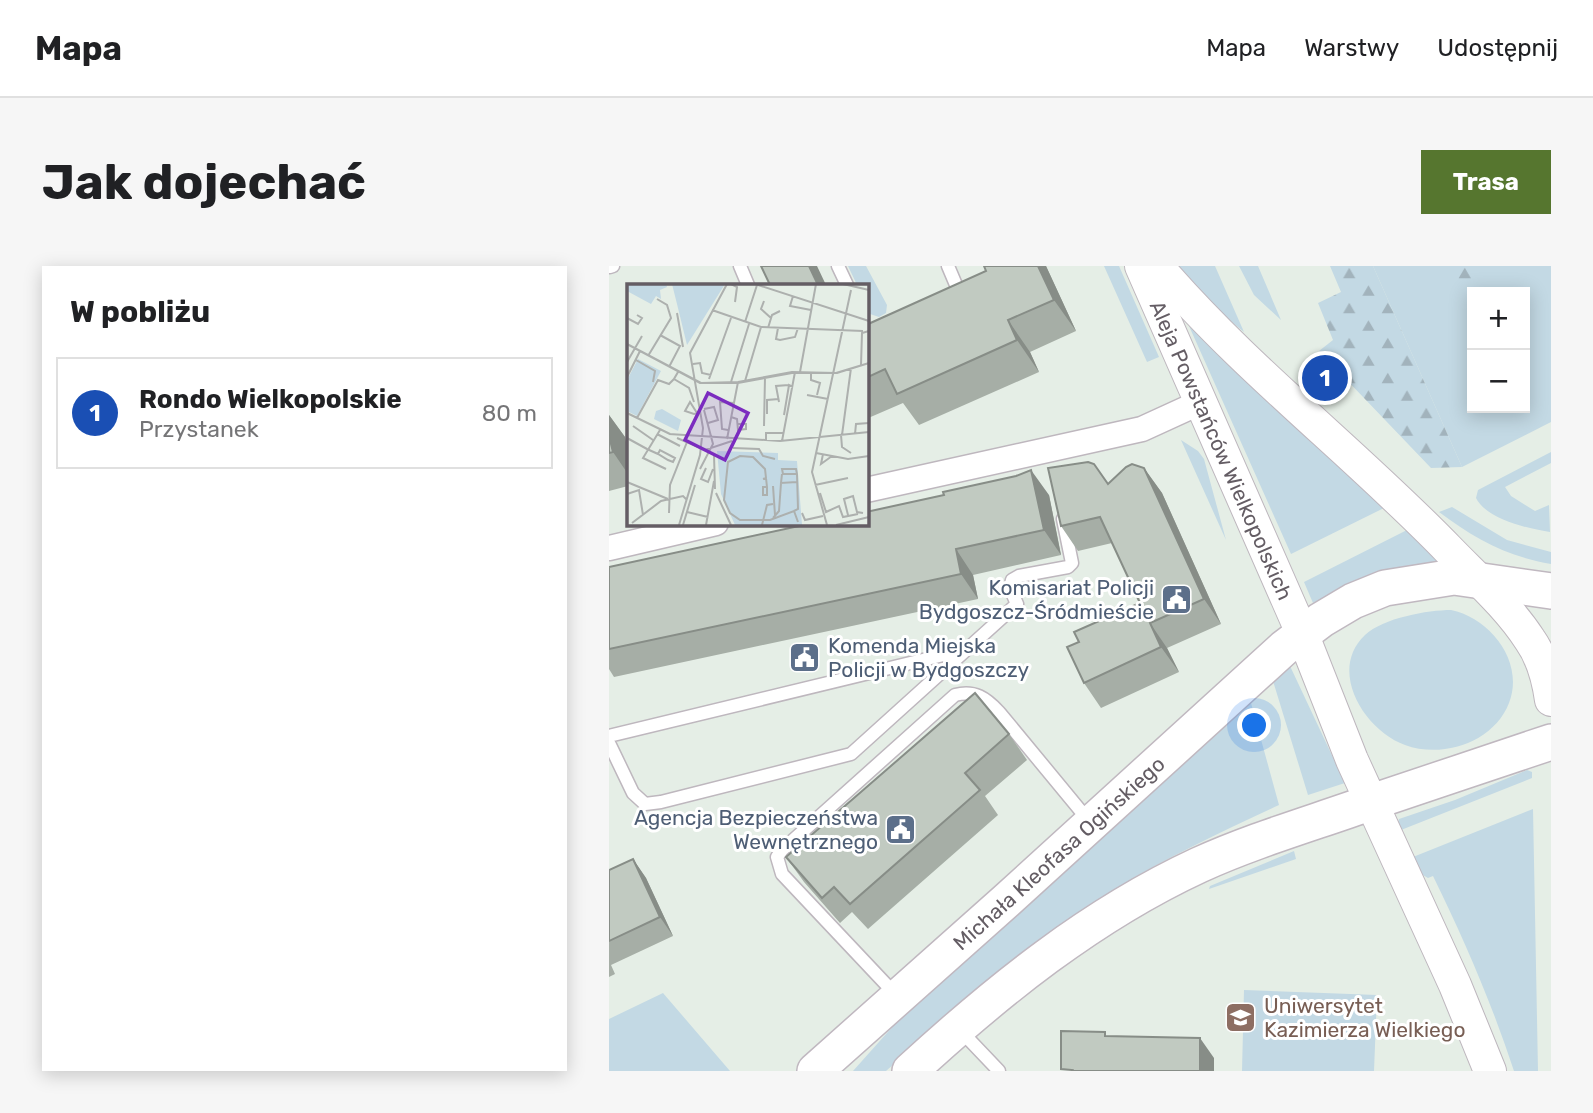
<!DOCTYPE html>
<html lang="pl">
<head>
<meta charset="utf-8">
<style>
  :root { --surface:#fff; --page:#f6f6f6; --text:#202124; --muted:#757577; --line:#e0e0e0; --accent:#56762f }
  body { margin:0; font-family:Rubik,sans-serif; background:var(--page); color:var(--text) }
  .controls { position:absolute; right:21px; top:21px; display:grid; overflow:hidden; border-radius:0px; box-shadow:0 4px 18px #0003 }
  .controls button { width:63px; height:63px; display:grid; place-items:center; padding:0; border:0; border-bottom:2px solid var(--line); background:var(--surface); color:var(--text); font:35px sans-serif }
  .you { position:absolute; left:646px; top:460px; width:24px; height:24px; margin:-18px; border:5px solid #fff; border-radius:50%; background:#1a73e8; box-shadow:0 0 0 10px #1a73e833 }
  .badge { display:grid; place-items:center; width:46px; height:46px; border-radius:50%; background:var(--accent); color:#fff; font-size:23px; font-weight:700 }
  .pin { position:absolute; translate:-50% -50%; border:4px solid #fff; box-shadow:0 2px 7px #0006 }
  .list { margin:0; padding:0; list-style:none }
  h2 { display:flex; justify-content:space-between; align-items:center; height:91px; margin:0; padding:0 28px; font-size:30px }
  h2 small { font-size:23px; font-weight:400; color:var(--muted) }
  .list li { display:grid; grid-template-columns:46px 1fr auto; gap:21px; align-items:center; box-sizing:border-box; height:112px; margin:0 14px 14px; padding:0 14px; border:2px solid var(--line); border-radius:0px }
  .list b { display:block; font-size:26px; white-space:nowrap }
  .list p { margin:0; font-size:23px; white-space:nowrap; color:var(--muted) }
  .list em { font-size:23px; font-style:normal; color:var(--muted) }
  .map { position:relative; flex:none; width:942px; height:805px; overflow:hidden; border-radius:0px }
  header { display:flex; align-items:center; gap:42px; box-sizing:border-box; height:98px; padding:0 35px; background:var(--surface); border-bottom:2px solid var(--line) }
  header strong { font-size:33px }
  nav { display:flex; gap:38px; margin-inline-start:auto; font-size:24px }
  .intro { display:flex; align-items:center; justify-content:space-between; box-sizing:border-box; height:168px; padding:0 42px }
  h1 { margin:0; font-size:49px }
  .button { padding:18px 32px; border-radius:0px; background:var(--accent); color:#fff; font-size:24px; font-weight:700 }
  main { display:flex; gap:42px; padding:0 42px }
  aside { flex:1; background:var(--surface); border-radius:0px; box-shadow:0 4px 18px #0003 }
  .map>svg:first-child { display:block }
</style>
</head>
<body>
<header>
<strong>Mapa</strong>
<nav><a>Mapa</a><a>Warstwy</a><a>Udostępnij</a></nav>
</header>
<div class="intro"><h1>Jak dojechać</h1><a class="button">Trasa</a></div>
<main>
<aside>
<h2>W pobliżu<small></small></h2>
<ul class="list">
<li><span class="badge" style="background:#1a4fb4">1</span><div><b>Rondo Wielkopolskie</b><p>Przystanek</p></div><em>80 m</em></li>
</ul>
</aside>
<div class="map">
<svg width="942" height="805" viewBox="0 0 942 805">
  <defs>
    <pattern id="forest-firs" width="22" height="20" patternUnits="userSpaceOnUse" patternTransform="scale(1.75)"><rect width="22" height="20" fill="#c3d9e4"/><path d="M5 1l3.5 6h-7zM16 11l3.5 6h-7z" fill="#a2b3bc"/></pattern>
  </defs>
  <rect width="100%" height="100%" fill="#e5eee6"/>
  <path fill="#c3d9e4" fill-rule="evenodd" d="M239 0H257L278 39 277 47 270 51 261 48 257 40V19H248Z
    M495 0H510L550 91 538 96Z
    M565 0H606L635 66 601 38Z
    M630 0H649L672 54 645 29Z
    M764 0H942V156L853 201ZM863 26H916V142H863Z
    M580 60 775 242 682 288Z
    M572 174 589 185 595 193 617 274Z
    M942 186V197L896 221 902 230 926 245 940 239 941 266C920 263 877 253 867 232L869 224Z
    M843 241 898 274 942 286V298C897 290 866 273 830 246Z
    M798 264 832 297 741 318 704 337 695 316Z
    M842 344C881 352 916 396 900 437 885 476 834 493 796 479 756 465 718 405 756 369 774 352 819 344 842 344Z
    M681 400 736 517 699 529 664 415Z
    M642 437 670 539C615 565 560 590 508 622 425 673 350 740 277 805H244L286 758Z
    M918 504 923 506V512L792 564 789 557 790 553 846 534Z
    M924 543 929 805H905C883 738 855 673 824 610L819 612 812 608 804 591Z
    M685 585 687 593 600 623 601 620Z
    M635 724 768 729 765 805H633Z
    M54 727 121 805H0V753Z"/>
  <path fill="url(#forest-firs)" d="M721 0H764L853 201 822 202 710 85 724 74 709 37 732 26Z
    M822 0H894C865 19 849 27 822 0Z"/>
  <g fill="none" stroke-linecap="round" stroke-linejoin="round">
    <defs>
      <path id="service" d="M131 0 139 19
        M229 0 238 19
        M339 0 350 26 346 34
        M1 1 4 0
        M0 470 351 385
        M0 477 24 527 36 538 52 536 242 488 408 338 401 322 403 314 410 310 459 301 463 297 454 253
        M288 730 173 608 168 591 173 584 346 429C366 424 377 432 390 446L480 555
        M351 764 390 805"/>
      <path id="minor" d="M257 224 533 163 592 136
        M0 282 107 257"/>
      <g id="tertiary">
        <path id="s1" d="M532 0 693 367 743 494 846 719 881 805"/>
        <path d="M548 0C636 103 745 186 839 283 867 312 899 340 921 374 933 391 939 413 942 434"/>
      </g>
      <g id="secondary">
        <path id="s2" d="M206 805 397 635 675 382 712 354 744 335 776 322 845 311 942 325"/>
        <path d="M301 805C388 725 482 649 590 599 645 574 704 557 760 537 821 517 881 496 942 476"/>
      </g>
    </defs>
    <use href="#service" stroke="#beb7be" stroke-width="15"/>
    <use href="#minor" stroke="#beb7be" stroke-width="27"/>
    <use href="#tertiary" stroke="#beb7be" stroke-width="34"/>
    <use href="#secondary" stroke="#c0b8c0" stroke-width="38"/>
    <use href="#service" stroke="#fff" stroke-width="12"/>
    <use href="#minor" stroke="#fff" stroke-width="24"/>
    <use href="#tertiary" stroke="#fff" stroke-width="32"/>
    <use href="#secondary" stroke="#fff" stroke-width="35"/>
  </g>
  <path fill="#a6aea6" d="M437 0 467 65 421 86 430 106 310 159 294 137 257 153V59Z
    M0 149 16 171 19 187V220L0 225Z
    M535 202 553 227 612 358 558 382 570 406 492 442 475 417 470 376 531 337 503 277 469 285 452 260 499 218Z
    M440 229 452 289 364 309 369 333 5 411 0 403V301Z
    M400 468 418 494 376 530 389 549 259 663 243 646 231 657 195 616 177 591Z
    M24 593 37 612 64 670 2 699 6 708 0 711V604Z"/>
  <path fill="#878d87" d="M200 0H208L217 19H209Z
    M429 0H437L467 65 445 34Z
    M399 54 421 86 430 106 408 74Z
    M0 149 16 171 19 187V208L4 186 0 170Z
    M535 202 553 227 612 358 595 333Z
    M422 204 440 229 452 289 435 264Z
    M347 283 364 309 369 333 352 308Z
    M541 357 558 382 570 406 552 381Z
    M24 593 37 612 64 670 51 651Z
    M591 772 605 792V805H591Z"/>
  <path fill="#c1cac1" stroke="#878d87" stroke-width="2" d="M152 0H200L209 19H161Z
    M375 0H429L445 34 399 54 408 74 288 128 276 103 257 112V59L377 5Z
    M0 170 4 186 0 187Z
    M479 196 485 198 499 218 517 201 523 198 535 202 595 333 541 357 552 381 475 417 458 381 470 376 465 366 531 337 491 251 452 260 439 202Z
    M422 204 435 264 347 283 352 308 0 383V301L204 257H257V246L335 229 334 226 407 210Z
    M366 427 400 468 356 507 371 524 241 638 225 621 213 632 177 591Z
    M24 593 51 651 0 675V604Z
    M452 765 496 766V770L591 772V805H462L463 804 452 803Z"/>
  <defs>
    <symbol id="civic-square" viewBox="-11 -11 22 22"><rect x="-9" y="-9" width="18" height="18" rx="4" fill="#5c6f8a" stroke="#fff"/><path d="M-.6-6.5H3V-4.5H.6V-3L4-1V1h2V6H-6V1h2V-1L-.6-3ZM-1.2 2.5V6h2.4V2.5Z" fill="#fff"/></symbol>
    <symbol id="university-square" viewBox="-11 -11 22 22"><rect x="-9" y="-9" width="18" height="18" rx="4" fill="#8d6e63" stroke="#fff"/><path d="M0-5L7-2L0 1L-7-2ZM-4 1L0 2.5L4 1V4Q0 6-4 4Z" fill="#fff"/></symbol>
  </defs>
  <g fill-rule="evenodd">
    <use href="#civic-square" x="550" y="316" width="35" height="35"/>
    <use href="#civic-square" x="178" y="374" width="35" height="35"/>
    <use href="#civic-square" x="274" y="546" width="35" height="35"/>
    <use href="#university-square" x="614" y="734" width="35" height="35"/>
  </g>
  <g text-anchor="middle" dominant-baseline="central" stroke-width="6" stroke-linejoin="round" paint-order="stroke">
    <g font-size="21" fill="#645d64" stroke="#fff">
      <text stroke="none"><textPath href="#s1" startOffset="201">Aleja Powstańców Wielkopolskich</textPath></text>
      <text stroke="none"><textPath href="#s2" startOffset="327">Michała Kleofasa Ogińskiego</textPath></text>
    </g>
    <g font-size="21" fill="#4e5e75" stroke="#fff" text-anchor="end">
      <text x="545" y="321">Komisariat Policji<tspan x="545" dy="24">Bydgoszcz-Śródmieście</tspan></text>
      <text x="219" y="379" text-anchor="start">Komenda Miejska<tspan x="219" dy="24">Policji w Bydgoszczy</tspan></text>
      <text x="269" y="551">Agencja Bezpieczeństwa<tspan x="269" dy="24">Wewnętrznego</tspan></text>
    </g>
    <g font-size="21" fill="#785e54" stroke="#fff" text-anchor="start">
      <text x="655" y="739">Uniwersytet<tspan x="655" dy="24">Kazimierza Wielkiego</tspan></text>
    </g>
  </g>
  <g transform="translate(18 18)">
    <rect width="242" height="242" fill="#e5eee6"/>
    <path d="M0 0H39L40 3 33 6 34 15 29 12 24 20 0 7ZM35 125 54 136 51 147 27 135 29 127ZM90 167 151 169V176L170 177 175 241H108L94 210Z" fill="#c3d9e4"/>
    <path d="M45 0H98L60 61 50 20ZM11 75 34 87 10 132 0 127V96Z" fill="#c3d9e4"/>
    <path fill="none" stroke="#adb0ae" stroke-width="2" d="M104 0 110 3 108 18M128 0 242 37M216 0 242 6M166 12 163 22 184 26M137 17 134 25 144 34M85 26 134 43 236 47M50 29 56 63M0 34 11 40 15 34 10 31M118 38 130 1M141 44 145 31 153 27M151 44 149 55 153 56 168 53 171 44M33 51 53 62 42 83M0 60 74 99 111 98 165 88 209 89 242 79M0 60 73 99H111L165 89H210L242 79M21 72 44 34 40 21 30 15M9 76 28 87 26 98M0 78 15 52M66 80 73 79 75 89 84 91M234 81 235 49 242 47M51 88 47 95 62 104 67 118M173 88 189 0M184 89V96L193 99 190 111M0 93 13 67M82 95 104 34M118 97 134 43M104 98 122 40M180 111 201 115M152 118 149 102 162 101M77 125 87 123 91 136 81 139M0 129 43 150M70 129 63 118 58 127 67 130 71 129 72 128M140 130V116L152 115M157 131 162 101 166 103M104 133 110 135 111 146 119 145V140H111M10 134 31 96 42 100 47 95M6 142 26 156M137 142 138 93M33 146 16 174 39 185M101 146 95 145 93 118 107 119M30 150 53 162M42 150 153 157 242 148M228 150 229 140 242 139M214 151 215 163 224 169M215 151 224 84M0 154 20 165 31 170 41 176 46 178 48 174 33 166 31 170M50 154 78 166 105 157M100 155 111 98M139 157V149H157M155 157 168 88M106 164 132 165 136 172 148 175M189 169 221 175 242 172M196 170 194 180 205 172M87 171 88 205M79 184 74 195 81 198 86 185M73 185 86 160 77 126M155 190 154 199 170 198M139 194 140 203V211H136V203H140M136 195 139 194 138 185 126 173 113 172 101 178 97 216 103 229 113 236H143L167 227 171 238M0 198 41 215M188 201 221 194M146 202 148 231M89 209 104 241M193 209 199 228 212 222 216 233 231 230M0 210 12 206 16 231M167 227 171 225 170 190 169 185H155L156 190H170M60 228 81 233M42 229 43 201 60 158M175 229 178 236 196 232M221 231 217 215 226 212 230 228 236 229M146 234 152 227 154 199M5 239 34 217 56 212 60 216M52 241 73 171 76 144 63 69 100 0M56 241 68 201M79 241 87 197M135 241 140 221 146 220M200 241 185 188 224 6M209 241 242 233"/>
    <path fill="#7b2cbf" fill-opacity="0.15" stroke="#7b2cbf" stroke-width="3.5" d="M81 109 121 129 98 176 58 156Z"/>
    <rect width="242" height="242" fill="none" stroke="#645d64" stroke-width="3.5"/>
  </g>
</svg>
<div class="controls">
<button>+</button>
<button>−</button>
</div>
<div class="you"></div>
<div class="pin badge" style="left:716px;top:112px;background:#1a4fb4">1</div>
</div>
</main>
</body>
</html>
